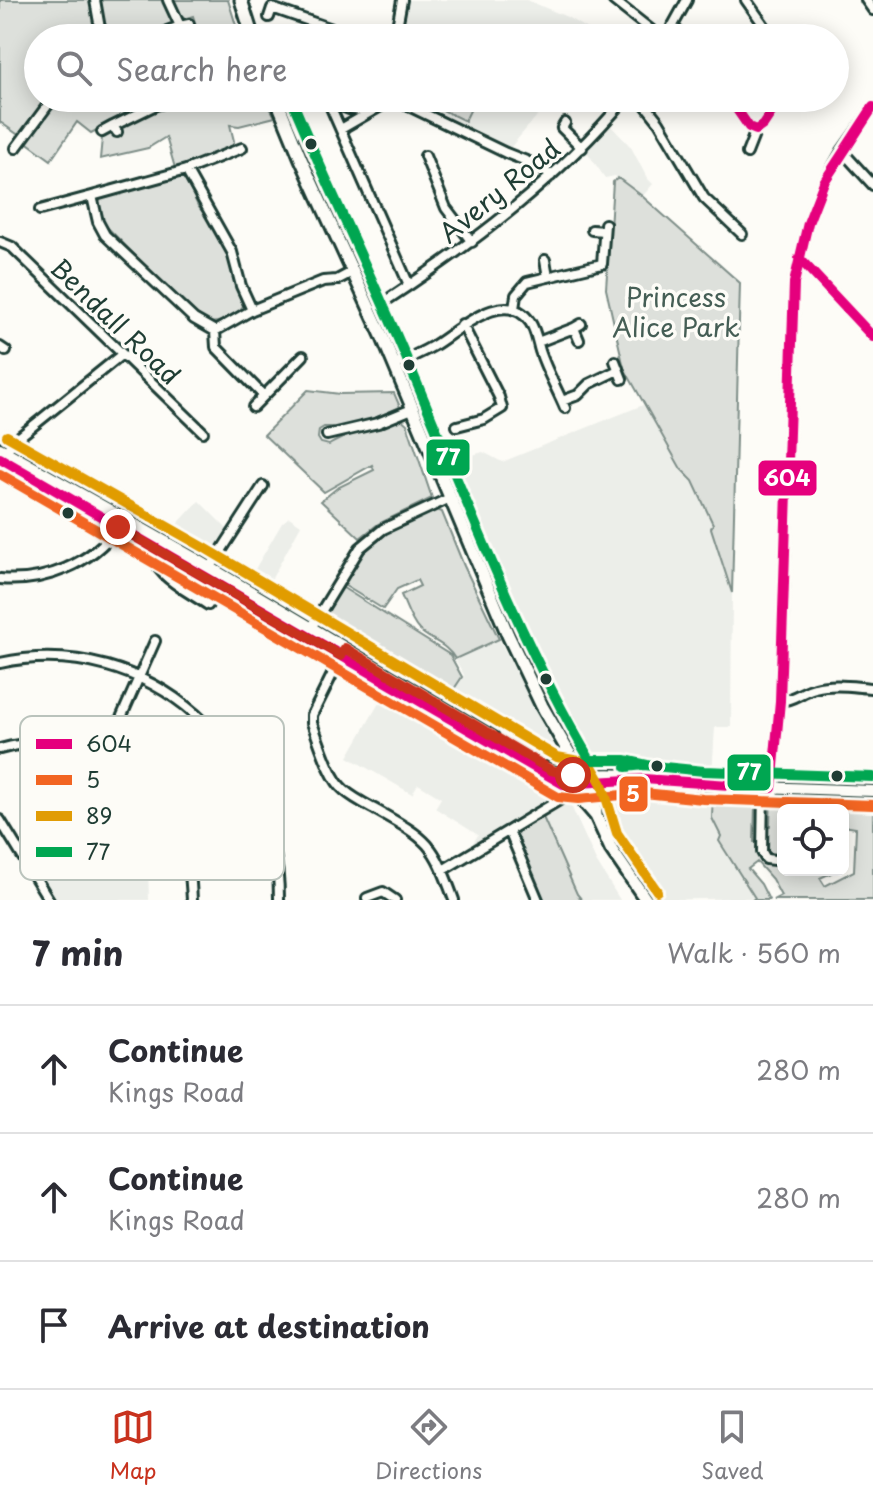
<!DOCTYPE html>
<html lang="en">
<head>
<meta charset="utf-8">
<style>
  :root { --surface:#fff; --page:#f2f2f3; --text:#2b2b33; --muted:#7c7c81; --line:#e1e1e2; --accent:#c8321e }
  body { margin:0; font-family:"Playpen Sans",sans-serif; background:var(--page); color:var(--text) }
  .controls { position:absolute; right:24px; bottom:24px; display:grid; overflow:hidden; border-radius:12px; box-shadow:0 4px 20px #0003 }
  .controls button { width:72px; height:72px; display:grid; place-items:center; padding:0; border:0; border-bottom:2px solid var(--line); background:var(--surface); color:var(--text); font:40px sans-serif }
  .stop { position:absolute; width:24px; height:24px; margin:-18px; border:6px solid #c8321e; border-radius:50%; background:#fff }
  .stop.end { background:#c8321e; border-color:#fff; box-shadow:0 2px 8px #0008 }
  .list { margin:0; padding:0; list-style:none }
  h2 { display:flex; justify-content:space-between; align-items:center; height:104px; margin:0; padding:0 32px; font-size:34px }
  h2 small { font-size:26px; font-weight:400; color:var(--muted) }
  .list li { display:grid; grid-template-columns:52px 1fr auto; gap:24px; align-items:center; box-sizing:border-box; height:128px; padding:0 32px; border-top:2px solid var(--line) }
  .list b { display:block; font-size:30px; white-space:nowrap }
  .list p { margin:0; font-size:26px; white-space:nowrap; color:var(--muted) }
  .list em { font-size:26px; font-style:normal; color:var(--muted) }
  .icon { flex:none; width:44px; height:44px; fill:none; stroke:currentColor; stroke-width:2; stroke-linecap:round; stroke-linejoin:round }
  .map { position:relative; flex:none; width:873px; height:900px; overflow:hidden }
  .search { position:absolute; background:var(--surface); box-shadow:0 4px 20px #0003; left:24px; right:24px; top:24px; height:88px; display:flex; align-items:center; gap:20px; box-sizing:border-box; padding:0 28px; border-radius:44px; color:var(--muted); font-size:30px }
  .sheet { height:488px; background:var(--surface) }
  nav { display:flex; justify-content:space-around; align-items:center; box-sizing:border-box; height:112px; border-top:2px solid var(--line); background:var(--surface); font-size:22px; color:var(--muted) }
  nav a { display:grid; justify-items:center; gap:4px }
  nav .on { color:var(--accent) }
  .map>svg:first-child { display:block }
</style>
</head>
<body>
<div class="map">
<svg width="873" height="900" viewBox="0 0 873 900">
  <rect width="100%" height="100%" fill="#fdfcf7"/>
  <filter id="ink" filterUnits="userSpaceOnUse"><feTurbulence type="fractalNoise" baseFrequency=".0125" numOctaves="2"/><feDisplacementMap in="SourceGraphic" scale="16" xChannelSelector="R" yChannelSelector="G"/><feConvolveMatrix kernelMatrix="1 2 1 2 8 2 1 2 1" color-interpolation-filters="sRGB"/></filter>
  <g filter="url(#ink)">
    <path fill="#eceee9" d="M409 0H527L567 17 602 38H401Z
      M403 98H552L510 148Z
      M610 125 631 147 647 178 653 184 641 198 615 176 605 178 587 152Z
      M643 405 671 447 681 469 693 481 713 524 711 528 732 593 731 727H715L712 776 673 774 648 769H621L595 764 584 759 575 748 515 634 448 462 483 452 502 462Z
      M199 501 229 531 212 556 205 557 167 535Z
      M289 517 301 525 265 591 248 581 282 523Z
      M499 639 563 765 559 769 446 701 464 675 455 659Z
      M387 689 562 793 470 848 478 835 435 808 441 798 418 784 412 794 348 757Z
      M26 782 54 784 82 791 114 808 136 834 143 851 148 866 149 900H56L33 859 62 839 47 816 42 818 19 786Z
      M619 788 713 790 712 818 721 836 719 842 755 898 652 900 629 872 613 843 600 801 603 792Z
      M568 799 596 861 620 900H582L578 895 542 815Z"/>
    <path fill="#dde0db" stroke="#7e8e88" stroke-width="2" d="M0 0H90L94 27 90 38H38V98H47L20 136 0 122Z
      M100 0H164L174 26 156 31 158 38H115L104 22Z
      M170 0H228L240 38H171L197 29 193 16 180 20Z
      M57 98H145L148 103 91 133 77 122 51 160 25 141Z
      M207 98H265L275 117 239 126 230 125 234 141 232 148 175 168 166 137 148 148 100 159 102 138 110 132H121L123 124 142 114Z
      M423 98H476L465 121 422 100Z
      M175 177H182L186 180 198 206 216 229 231 261 235 284 243 306C238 314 219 325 209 322 203 321 196 315 191 312L103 223 99 199 103 196Z
      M618 178 642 196 740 283 732 593 711 528 713 524 693 481 681 469 624 368 606 289 613 182Z
      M308 390 340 394 394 393 400 407 366 422 334 430 332 427H324L319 430 318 438 321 443 329 445C349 432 376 428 399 417L407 424 432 498 378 524 360 538 321 501 337 488 374 470 372 465 324 492 264 435Z
      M435 509 442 512 464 566 499 639 455 659C447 644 431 641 419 630 411 622 406 606 401 595L420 586 417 580 397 589 383 609 342 584C371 536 386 532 435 509Z
      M340 586 450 655 462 677 450 695 324 622V612Z
      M713 790 759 791V805H755L754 842H757L761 858 766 863 782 865 783 870 826 872 831 870V873L820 878 825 886 854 871 856 828 843 826V810H783V854L767 853 765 827 770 826 771 794 873 796V900H773L781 896 772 879 757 862 748 869 761 884 769 900H752L755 898 719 841 721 836 712 818Z
      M542 815 577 894 582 900H543L516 834 518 830Z"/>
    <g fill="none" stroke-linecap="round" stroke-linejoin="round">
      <defs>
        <path id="minor" d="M95 0 101 34 98 38
          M168 0 180 26 189 24
          M613 0 661 38
          M746 0 773 38
          M866 0 873 10
          M269 17 272 8 358 38
          M672 26 685 38
          M167 31 180 26
          M395 38 402 0
          M666 38 687 0
          M321 98 349 109 367 112
          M392 98 506 153 539 166 551 176
          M640 98 659 122 704 198 742 234
          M729 98 749 127 756 130 763 125 781 98
          M298 99V98
          M328 101 409 285
          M156 105 182 98
          M565 123 562 128 582 148
          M113 126 156 105 151 98
          M341 129 393 99
          M102 132 113 126 117 132
          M16 148 53 98
          M842 151 873 185
          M747 153 756 130
          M425 156 446 208 472 242
          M186 170 242 148
          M40 210 92 196
          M592 230 604 231
          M0 242 12 247 203 432
          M799 258 873 337
          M545 260 548 277
          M387 300C475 242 558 179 626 98
          M514 309 516 295 527 282 602 264 605 224
          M215 331 194 319 105 235 98 222 92 196 186 170 232 252 241 286 252 310
          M579 340 574 328 581 324
          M538 342 574 328
          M0 347 6 351
          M615 361 622 379
          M394 364C407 359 421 353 433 346 457 332 505 285 530 322 536 331 537 341 540 351 546 370 557 389 565 408
          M264 396 216 347 215 331 252 310 323 281 337 280 352 272
          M562 401 578 395 589 384 618 370
          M253 407 303 356
          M457 426 484 419 502 408 499 397 462 324
          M327 435 378 423 412 409
          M6 451 13 442 121 355
          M146 543C156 578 180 586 208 605
          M210 568 263 486
          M0 579C45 583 91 564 118 527
          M252 604 248 610 383 689 386 683
          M308 633 360 548 383 529 450 498
          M343 653 312 715V723C319 741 330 779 344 790 353 798 365 804 376 810 429 840 433 842 454 900
          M0 663C149 631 280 753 279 900
          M780 701C794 700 802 691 815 688 834 683 855 687 873 688
          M0 749C77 727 160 767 185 845 190 862 191 881 192 900
          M105 754 155 641
          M763 788 762 852 766 859 783 861
          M772 788 780 701 783 621 794 283 808 223 824 182 842 151 873 107
          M0 820 49 900
          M509 831 538 900
          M443 870 566 796 578 785
          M367 898 383 892 395 900"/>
        <path id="major" d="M0 448 198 560 492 735
          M0 458 563 784 578 785 644 779 703 785 873 791
          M547 768C573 781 605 770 633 776"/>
        <path id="highway" d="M241 0 253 38
          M276 98 301 159 383 338 508 635 542 706 587 784 595 802 596 816 611 849 646 900
          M566 753 584 802 596 816"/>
      </defs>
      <use href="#minor" stroke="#1f3d34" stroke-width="14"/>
      <use href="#major" stroke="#1f3d34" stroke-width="16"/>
      <use href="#highway" stroke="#1f3d34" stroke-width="17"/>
      <use href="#minor" stroke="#fdfcf7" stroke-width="8"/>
      <use href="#major" stroke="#fdfcf7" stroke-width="10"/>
      <use href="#highway" stroke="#fdfcf7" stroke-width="11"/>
      <defs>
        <path id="bus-1" d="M729 98 749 127 756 130 763 125 781 98
          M799 258 873 337
          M0 458 563 784 644 779 772 788 780 701 794 283 808 223 824 182 873 107"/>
        <path id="bus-2" d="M0 474 558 797 578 799 644 793 703 799 873 805"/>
        <path id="bus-3" d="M7 436 205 548 557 757 590 763 602 784 617 833 657 891"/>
        <path id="bus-4" d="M291 98C329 190 373 278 411 369 467 501 517 636 590 760H625L647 765
          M626 767 644 765 704 771 873 777"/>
      </defs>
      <use href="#bus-1" stroke="#fdfcf7" stroke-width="16"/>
      <use href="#bus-2" stroke="#fdfcf7" stroke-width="16"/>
      <use href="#bus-3" stroke="#fdfcf7" stroke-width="16"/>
      <use href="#bus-4" stroke="#fdfcf7" stroke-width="16"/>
      <use href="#bus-1" stroke="#e5007d" stroke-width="10"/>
      <use href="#bus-2" stroke="#f26522" stroke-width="10"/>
      <use href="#bus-3" stroke="#e19c05" stroke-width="10"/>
      <use href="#bus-4" stroke="#00a651" stroke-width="10"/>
    </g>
  </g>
  <g fill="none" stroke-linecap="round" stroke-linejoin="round" filter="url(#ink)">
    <path stroke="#c8321e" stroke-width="10" d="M118 527 341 656 345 648 551 770 573 775"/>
  </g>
  <g fill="#1f3d34" stroke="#fdfcf7" stroke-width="3">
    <circle cx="311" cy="144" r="7"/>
    <circle cx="409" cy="365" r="7"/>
    <circle cx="68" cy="513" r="7"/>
    <circle cx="546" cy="679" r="7"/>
    <circle cx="657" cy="766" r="7"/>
    <circle cx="837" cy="776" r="7"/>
  </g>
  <g text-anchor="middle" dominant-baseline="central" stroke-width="7" stroke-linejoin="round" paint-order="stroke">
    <g font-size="26" fill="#1f3d34" stroke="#fdfcf7">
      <text transform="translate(499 190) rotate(-39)">Avery Road</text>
      <text transform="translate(116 321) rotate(44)">Bendall Road</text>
    </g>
    <g font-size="26" fill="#455e55" stroke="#fdfcf7">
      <text x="676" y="296">Princess<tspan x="676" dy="30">Alice Park</tspan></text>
    </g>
  </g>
  <rect x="20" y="716" width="264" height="164" rx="12" fill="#fdfcf7" stroke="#bac3bc" stroke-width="2"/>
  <rect x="36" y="739" width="36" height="10" fill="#e5007d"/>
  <rect x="36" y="775" width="36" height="10" fill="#f26522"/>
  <rect x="36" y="811" width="36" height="10" fill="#e19c05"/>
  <rect x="36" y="847" width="36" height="10" fill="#00a651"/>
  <g font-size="22" fill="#1f3d34">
    <text x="86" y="752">604</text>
    <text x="86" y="788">5</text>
    <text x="86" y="824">89</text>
    <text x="86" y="860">77</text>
  </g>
  <g stroke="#fdfcf7" stroke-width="3">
    <rect x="425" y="438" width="46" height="39" rx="8" fill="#00a651"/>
    <rect x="757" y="459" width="61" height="38" rx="8" fill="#e5007d"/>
    <rect x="726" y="753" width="46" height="39" rx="8" fill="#00a651"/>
    <rect x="618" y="775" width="31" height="38" rx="8" fill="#f26522"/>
  </g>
  <g font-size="22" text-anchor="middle" font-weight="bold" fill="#fff">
    <text x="448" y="465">77</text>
    <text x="787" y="486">604</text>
    <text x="749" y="780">77</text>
    <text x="633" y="802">5</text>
  </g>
</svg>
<div class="controls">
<button><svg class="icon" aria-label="locate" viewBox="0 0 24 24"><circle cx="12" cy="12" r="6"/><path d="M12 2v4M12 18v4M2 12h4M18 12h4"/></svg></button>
</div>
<div class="stop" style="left:573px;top:775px"></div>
<div class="stop end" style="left:118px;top:527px"></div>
<div class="search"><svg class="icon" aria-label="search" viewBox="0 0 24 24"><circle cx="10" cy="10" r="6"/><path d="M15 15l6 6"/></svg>Search here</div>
</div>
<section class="sheet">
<h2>7 min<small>Walk · 560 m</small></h2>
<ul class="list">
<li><svg class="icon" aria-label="ahead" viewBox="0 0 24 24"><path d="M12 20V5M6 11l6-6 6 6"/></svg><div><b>Continue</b><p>Kings Road</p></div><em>280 m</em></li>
<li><svg class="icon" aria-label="ahead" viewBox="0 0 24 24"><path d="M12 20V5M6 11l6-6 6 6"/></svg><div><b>Continue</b><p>Kings Road</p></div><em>280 m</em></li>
<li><svg class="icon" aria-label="arrive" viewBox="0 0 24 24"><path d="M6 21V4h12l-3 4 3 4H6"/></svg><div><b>Arrive at destination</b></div></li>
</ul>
</section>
<nav>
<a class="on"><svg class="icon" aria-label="map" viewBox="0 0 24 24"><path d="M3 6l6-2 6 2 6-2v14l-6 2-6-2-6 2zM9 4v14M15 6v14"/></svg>Map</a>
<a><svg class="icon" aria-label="directions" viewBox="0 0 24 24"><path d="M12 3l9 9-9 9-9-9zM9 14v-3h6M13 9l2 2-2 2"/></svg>Directions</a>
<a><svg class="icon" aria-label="saved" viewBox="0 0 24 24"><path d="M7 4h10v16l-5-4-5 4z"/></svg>Saved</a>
</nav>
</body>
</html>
